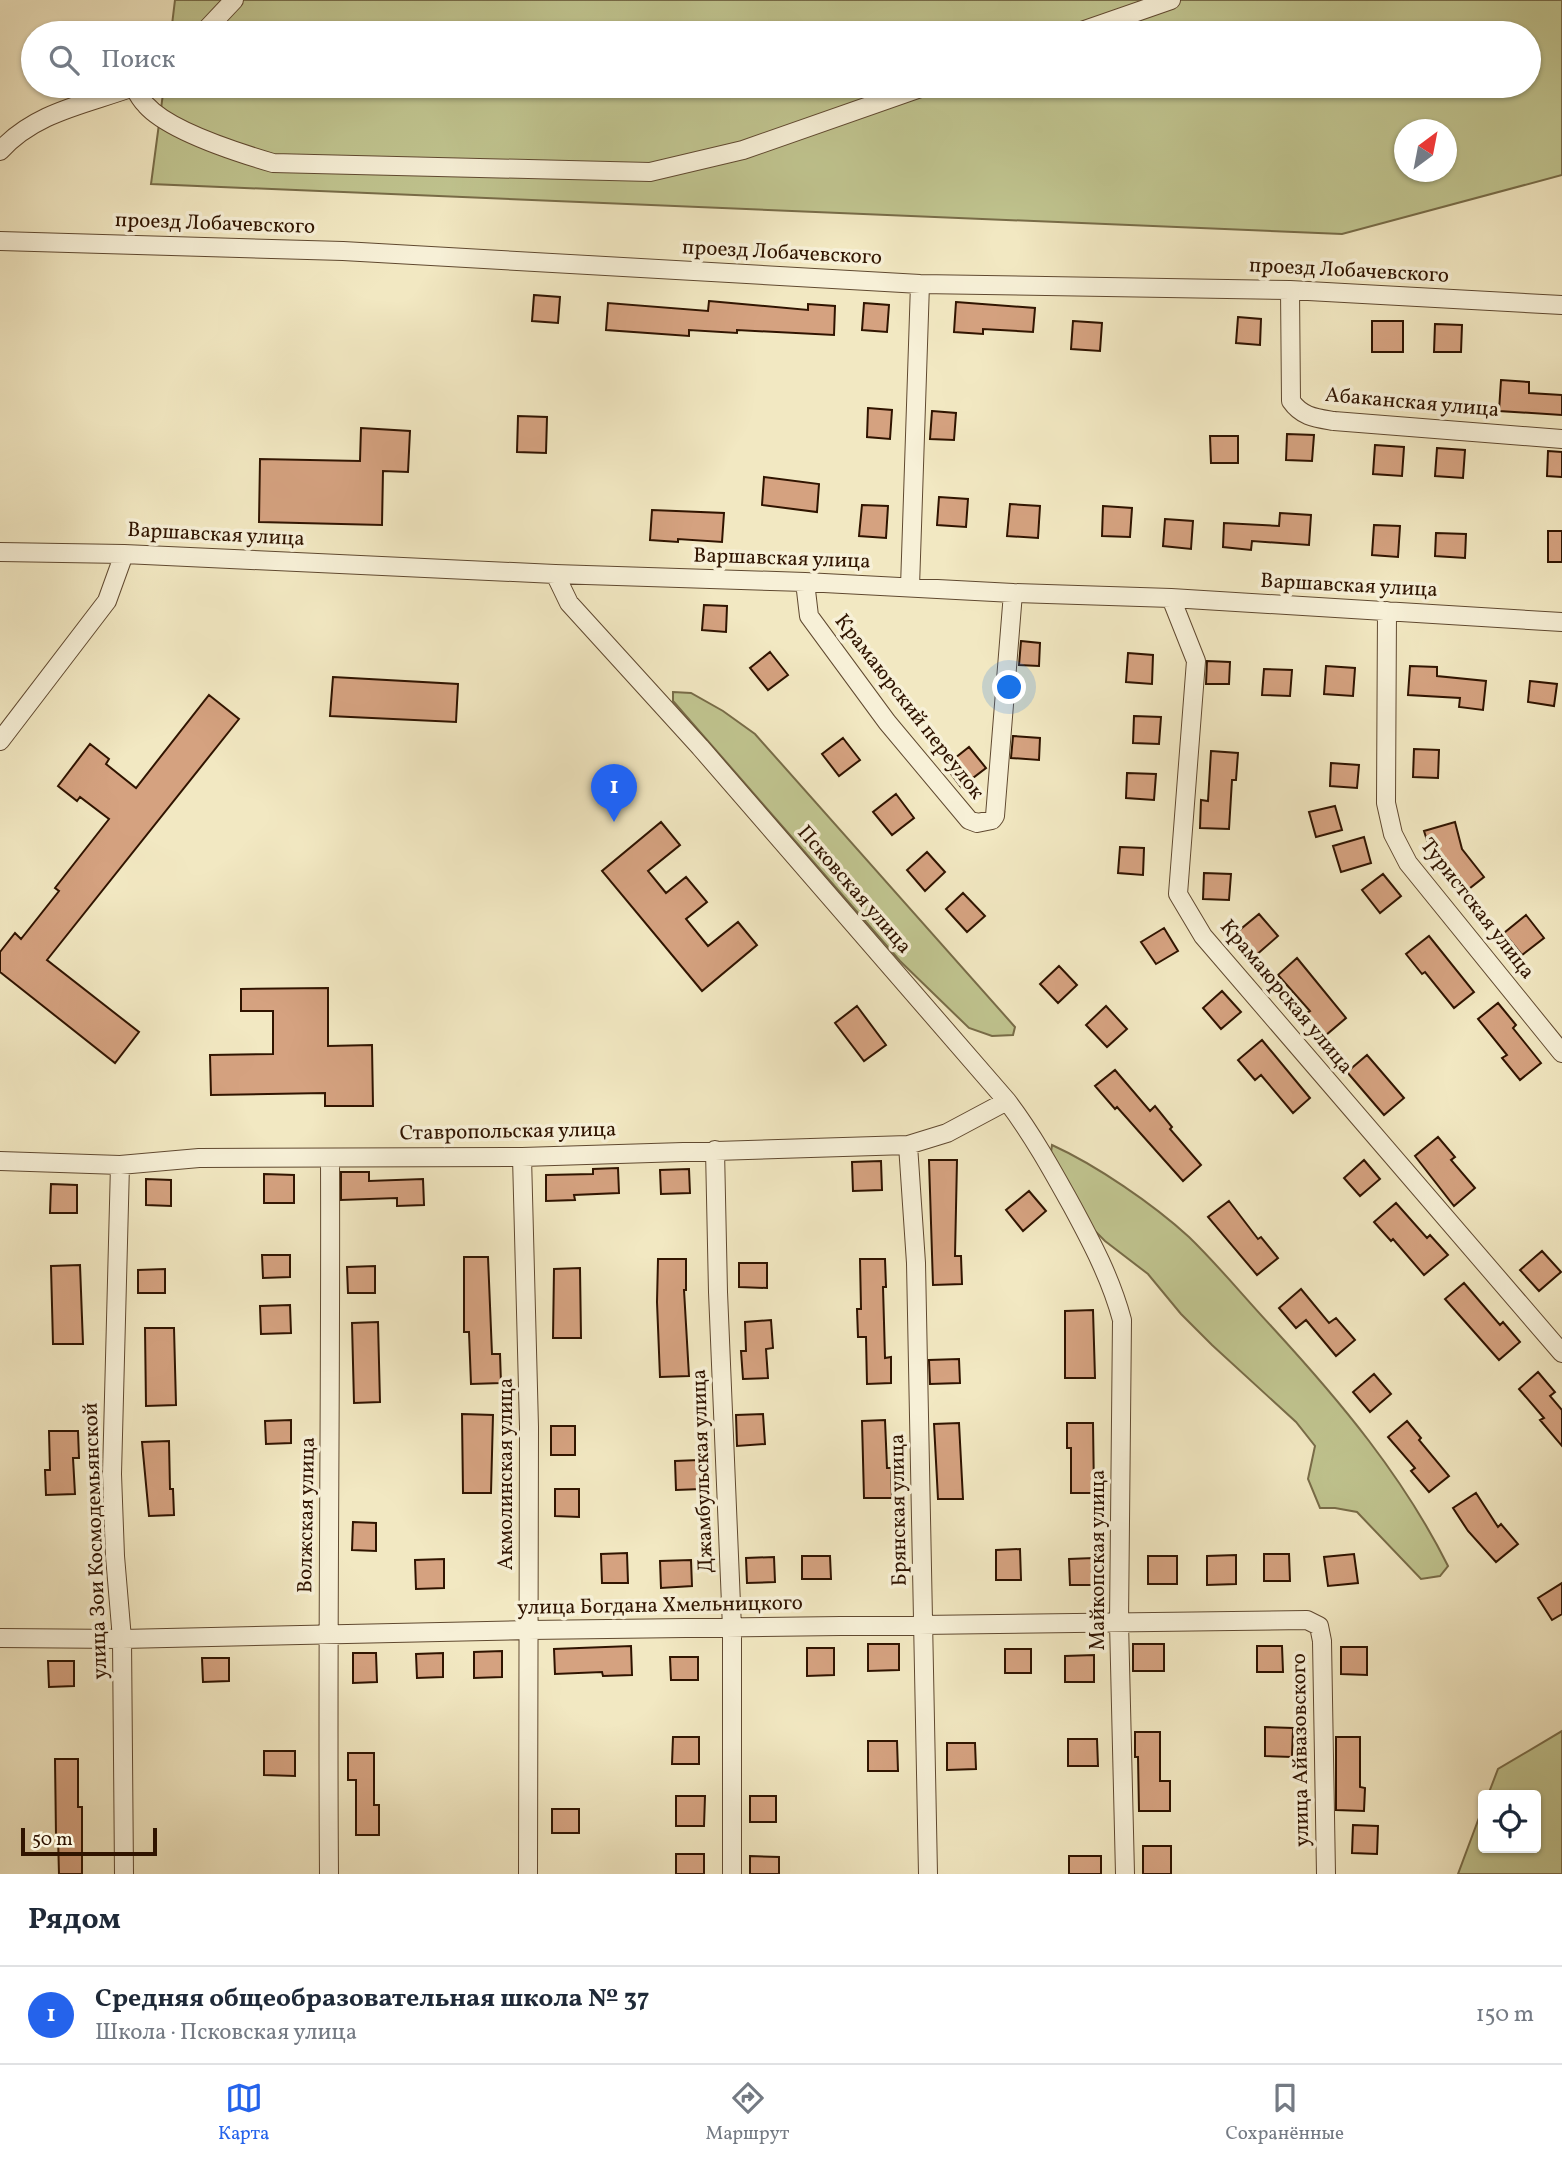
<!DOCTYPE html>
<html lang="ru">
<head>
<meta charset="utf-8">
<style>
  :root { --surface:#fff; --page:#f6f6f7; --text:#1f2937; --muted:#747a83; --line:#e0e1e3; --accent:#2563eb }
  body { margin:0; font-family:Vollkorn,serif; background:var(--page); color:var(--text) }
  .controls { position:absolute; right:21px; bottom:21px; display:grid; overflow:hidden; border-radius:7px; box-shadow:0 2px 5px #0004 }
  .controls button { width:63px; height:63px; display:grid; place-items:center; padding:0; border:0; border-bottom:2px solid var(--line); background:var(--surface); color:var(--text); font:35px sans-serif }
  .compass { position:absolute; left:1394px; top:119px; width:63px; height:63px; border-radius:50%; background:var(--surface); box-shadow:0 2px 5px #0004; rotate:32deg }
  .scale { position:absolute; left:21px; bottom:18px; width:136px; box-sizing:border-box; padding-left:7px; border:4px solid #301400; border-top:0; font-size:19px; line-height:24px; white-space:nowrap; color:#301400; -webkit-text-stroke:5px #f7f0d7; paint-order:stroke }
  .you { position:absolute; left:1010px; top:688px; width:24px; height:24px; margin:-18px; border:5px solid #fff; border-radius:50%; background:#1a73e8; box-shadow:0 0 0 10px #1a73e833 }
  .badge { display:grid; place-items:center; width:46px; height:46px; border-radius:50%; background:var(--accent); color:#fff; font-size:23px; font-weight:700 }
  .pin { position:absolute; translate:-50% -58px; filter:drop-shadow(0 2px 4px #0008) }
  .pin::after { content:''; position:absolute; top:37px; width:24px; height:21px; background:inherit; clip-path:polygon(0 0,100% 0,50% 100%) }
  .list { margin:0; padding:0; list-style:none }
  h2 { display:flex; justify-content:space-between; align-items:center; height:91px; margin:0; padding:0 28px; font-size:30px }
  h2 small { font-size:23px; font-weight:400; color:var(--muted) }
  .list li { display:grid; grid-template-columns:46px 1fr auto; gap:21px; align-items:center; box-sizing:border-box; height:98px; padding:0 28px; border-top:2px solid var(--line) }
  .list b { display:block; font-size:26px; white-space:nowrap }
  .list p { margin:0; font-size:23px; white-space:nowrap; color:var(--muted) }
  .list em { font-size:23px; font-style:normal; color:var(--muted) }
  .icon { flex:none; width:38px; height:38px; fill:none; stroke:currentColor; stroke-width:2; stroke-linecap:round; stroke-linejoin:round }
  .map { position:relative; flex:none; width:1562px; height:1874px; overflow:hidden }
  .search { position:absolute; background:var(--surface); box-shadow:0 2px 5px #0004; left:21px; right:21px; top:21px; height:77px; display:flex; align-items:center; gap:18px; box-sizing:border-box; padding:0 24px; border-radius:38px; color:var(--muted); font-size:26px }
  .sheet { height:189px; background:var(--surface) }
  nav { display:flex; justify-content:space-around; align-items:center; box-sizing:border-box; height:98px; border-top:2px solid var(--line); background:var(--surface); font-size:19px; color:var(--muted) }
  nav a { display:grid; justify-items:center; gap:4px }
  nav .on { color:var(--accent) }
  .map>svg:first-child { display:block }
</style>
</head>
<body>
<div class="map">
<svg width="1562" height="1874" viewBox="0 0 1562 1874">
  <rect width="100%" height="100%" fill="#f2e8c2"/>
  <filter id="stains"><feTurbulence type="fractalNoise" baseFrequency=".00286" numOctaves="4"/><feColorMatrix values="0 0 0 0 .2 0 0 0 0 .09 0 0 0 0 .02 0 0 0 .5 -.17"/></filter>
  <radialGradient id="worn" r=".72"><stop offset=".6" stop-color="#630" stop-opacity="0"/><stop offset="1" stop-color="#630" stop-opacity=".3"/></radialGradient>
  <path fill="#c0c48f" stroke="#786c48" stroke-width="2" fill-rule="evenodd" d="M175 0H1562V175L1342 234 151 184 164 86H1529V33H171ZM1404 130H1446V172H1404Z
    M673 692 691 693 723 711 755 734 1015 1027 1013 1035 992 1036 969 1028 900 961 673 701Z
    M1052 1145C1096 1165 1153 1204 1189 1237 1218 1265 1244 1297 1272 1327 1340 1401 1403 1476 1448 1566L1440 1576 1421 1579 1357 1512 1335 1508H1320L1308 1479 1315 1446 1296 1422 1212 1345 1181 1314 1148 1274 1105 1241 1092 1228 1051 1152Z
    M1562 1731V1874H1458L1483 1807V1848H1536V1795H1488L1498 1769Z"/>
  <path fill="#d5a280" stroke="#301400" stroke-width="2" d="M534 295 560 297 558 323 532 321Z
    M709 301 808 310V304L835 306 834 335 737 330V333L689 330V336L606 330 608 303 708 311Z
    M956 302 1035 308 1033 332 983 329V334L954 332Z
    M864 303 889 305 887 332 862 330Z
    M1238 317 1261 319 1260 345 1236 343Z
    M1073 321 1102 323 1100 351 1071 349Z
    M1372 321H1403V352H1372Z
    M1435 324 1462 325 1461 352H1434Z
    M1501 380 1529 382V393L1562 395V415L1499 411Z
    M868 408 892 410 890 439 867 437Z
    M932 411 956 413 954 440 930 439Z
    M518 416 547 417 546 453 517 452Z
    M361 428 410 431 408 472 383 471 382 525 259 522 260 459 360 461Z
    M1287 434 1314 435 1312 461 1286 460Z
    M1210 436H1238V463H1211Z
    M1375 445 1404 447 1402 476 1373 474Z
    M1437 448 1465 450 1463 478 1435 476Z
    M1548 451 1562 452V477L1547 476Z
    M764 477 819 484 817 512 762 505Z
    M939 497 968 499 966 527 937 525Z
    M1010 504 1040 506 1038 538 1007 536Z
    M862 505 888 506 886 538 859 536Z
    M1103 506 1132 508 1130 537 1102 536Z
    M652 510 724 513 722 542 678 539V542L650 540Z
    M1280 513 1311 515 1309 545 1252 541 1251 550 1223 547 1224 523 1279 526Z
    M1165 519 1193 521 1191 549 1163 546Z
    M1374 525 1400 526 1398 557 1372 555Z
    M1548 531H1562V562H1548Z
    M1436 533 1466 534 1465 558 1435 556Z
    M704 605 727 606 726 632 702 630Z
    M1021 641 1040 643 1039 666 1019 665Z
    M770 652 788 675 768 690 750 668Z
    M1128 653 1153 655 1152 684 1126 682Z
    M1207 661 1230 662 1229 684H1206Z
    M1326 666 1355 668 1353 696 1324 694Z
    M1410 666 1437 667V676L1486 681 1483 710 1459 707 1460 698 1408 695Z
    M1264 669 1292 670 1290 696 1262 695Z
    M333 677 458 684 456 722 330 716Z
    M1530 681 1557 684 1554 706 1528 702Z
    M209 695 239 719 47 960 139 1032 115 1063 0 972V952L15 933 21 939 59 891 55 888 109 819 80 797 77 801 58 786 90 744 109 759 106 764 136 788Z
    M1134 716 1161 717 1159 744 1133 743Z
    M1013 736 1040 738 1039 760 1011 758Z
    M843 738 860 760 839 776 822 754Z
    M969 747 986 768 961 787 945 766Z
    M1414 749 1439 750 1438 778 1413 777Z
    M1211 751 1238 753 1236 780H1232L1229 829 1200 828 1201 800 1208 801Z
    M1331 763 1359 765 1357 788 1330 786Z
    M1127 773 1156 774 1154 800 1126 798Z
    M896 794 914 818 892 835 873 812Z
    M1335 806 1342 830 1316 837 1309 812Z
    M661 822 680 845 648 871 666 893 686 877 707 902 686 919 708 946 738 922 757 945 702 991 602 871Z
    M1455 822 1462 849 1484 877 1465 892 1438 858 1433 859 1424 831Z
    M1364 837 1371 863 1341 872 1333 846Z
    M1120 847 1144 848 1143 875 1118 873Z
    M927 852 945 872 925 891 907 870Z
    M1204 873 1231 874 1229 900 1203 899Z
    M1383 874 1401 896 1380 913 1362 890Z
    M963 893 985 916 967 932 946 909Z
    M1259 914 1278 936 1255 956 1236 933Z
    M1526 915 1544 938 1522 955 1504 933Z
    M1164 928 1178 951 1156 964 1141 942Z
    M1429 936 1474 992 1454 1008 1425 972 1422 974 1406 954Z
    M1297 958 1346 1018 1326 1035 1307 1013 1310 1011 1278 975Z
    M1059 966 1077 985 1058 1003 1040 984Z
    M328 988V1046L372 1045 373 1106H325V1093L211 1095 210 1055 273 1054V1011H241V989Z
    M1222 991 1241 1012 1221 1029 1203 1008Z
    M1498 1003 1516 1025 1513 1028 1541 1063 1520 1080 1502 1058 1507 1055 1478 1019Z
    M857 1006 886 1045 864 1061 835 1023Z
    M1106 1006 1127 1029 1107 1047 1086 1025Z
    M1262 1040 1310 1098 1293 1113 1261 1075 1255 1080 1238 1060Z
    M1367 1055 1404 1098 1384 1115 1347 1072Z
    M1115 1070 1150 1111 1155 1106 1172 1127 1170 1129 1201 1165 1183 1181 1117 1107 1115 1109 1095 1086Z
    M1438 1137 1455 1157 1451 1160 1475 1188 1454 1206 1415 1156Z
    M929 1160H957L955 1256H961L962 1284 933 1285Z
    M1364 1160 1380 1179 1360 1196 1344 1178Z
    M881 1161 882 1190 853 1191 852 1162Z
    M618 1168 619 1193 574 1195 575 1200 546 1201V1175L593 1174V1169Z
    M689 1169 690 1193 661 1194 660 1170Z
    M341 1172H369V1181L423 1179 424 1205 397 1206V1198L341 1200Z
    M264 1174 294 1175V1203H264Z
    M146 1179 171 1180V1206L146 1205Z
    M51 1184 77 1185V1213H50Z
    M1029 1191 1046 1211 1023 1231 1006 1210Z
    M1229 1201 1258 1239 1261 1237 1278 1258 1257 1275 1208 1217Z
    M1396 1203 1427 1238 1430 1235 1448 1255 1424 1275 1393 1239 1391 1241 1374 1222Z
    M1542 1251 1561 1272 1539 1291 1520 1270Z
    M262 1255H290V1277L263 1278Z
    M464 1257H488L492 1354H500L501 1383 471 1384 469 1332H464Z
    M658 1259H686V1290H684L689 1376 660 1377 657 1302Z
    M860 1259H885L886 1287H883L885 1358 891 1357V1383L867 1384 866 1337H858L857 1309H861Z
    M739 1263H767V1288L739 1287Z
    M80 1265 83 1344H53L51 1266Z
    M375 1266V1293H348L347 1267Z
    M580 1268 581 1338H553L554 1269Z
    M165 1269V1293H138V1270Z
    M1464 1283 1500 1325 1503 1322 1520 1342 1499 1360 1445 1299Z
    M1301 1289 1329 1323 1336 1318 1355 1340 1336 1356 1306 1320 1296 1328 1279 1308Z
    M290 1305 291 1333 261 1334 260 1306Z
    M1093 1310 1095 1378H1065V1311Z
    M771 1320 773 1348 766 1349 768 1378 743 1379 741 1351H746L745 1322Z
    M378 1322 380 1402 354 1403 352 1323Z
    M145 1328H174L176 1405 146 1406Z
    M959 1359 960 1383 930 1384 929 1360Z
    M1538 1372 1555 1392 1550 1396 1562 1410V1446L1540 1420 1544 1418 1519 1389Z
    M1374 1374 1391 1394 1370 1412 1353 1392Z
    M462 1414 493 1415 491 1493H463Z
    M763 1414 765 1444 737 1446 736 1415Z
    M291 1420V1443L266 1444 265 1421Z
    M885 1420 887 1468H891L892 1498H864L862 1421Z
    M1407 1421 1421 1438 1419 1440 1449 1476 1429 1492 1411 1471 1415 1468 1388 1437Z
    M959 1423 963 1499H938L934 1424Z
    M1067 1423H1093L1094 1493H1071V1448H1067Z
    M551 1426H575V1455H551Z
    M49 1431H78L79 1458H73L75 1494 46 1495 45 1470H50Z
    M169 1441 170 1489H173L174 1515 149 1516 142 1442Z
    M699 1460 701 1489 676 1490 675 1461Z
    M555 1489H579V1517L555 1516Z
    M1476 1493 1498 1527 1501 1524 1518 1544 1496 1562 1468 1531 1453 1508Z
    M353 1522 376 1523V1551L352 1550Z
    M1020 1549 1021 1580H996V1550Z
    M627 1553 628 1583H602L601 1554Z
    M1264 1554H1289L1290 1581H1264Z
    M1354 1554 1358 1583 1328 1586 1324 1557Z
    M1236 1555V1584L1207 1585V1556Z
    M802 1556H830L831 1579H802Z
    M1148 1556H1177V1584H1148Z
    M774 1557 775 1582 747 1583 746 1558Z
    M1093 1558V1585H1070L1069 1559Z
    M444 1559V1588L416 1589 415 1560Z
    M691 1560 692 1586 661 1588 660 1561Z
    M1562 1583V1614L1552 1620 1538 1598Z
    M868 1644H899V1670L868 1671Z
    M1133 1644H1164V1671H1133Z
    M631 1646 632 1675 603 1676 602 1672 555 1674 554 1649Z
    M1257 1646H1282L1283 1672H1257Z
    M1341 1647H1367V1675L1341 1674Z
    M807 1648H834V1675L807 1676Z
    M1005 1649H1031V1673H1005Z
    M502 1651V1677L474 1678V1652Z
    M353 1653H376L377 1682 353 1683Z
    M443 1653V1677L417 1678 416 1654Z
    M1094 1655V1682H1065V1656Z
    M670 1657H698V1680H671Z
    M202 1658H229V1681L203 1682Z
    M48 1661H74V1686L49 1687Z
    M1265 1727 1293 1728 1292 1757 1265 1756Z
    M1135 1732H1160V1781H1170V1811H1139L1138 1757H1135Z
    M673 1737H699V1764H672Z
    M1336 1737H1360V1787L1365 1788 1364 1811 1336 1810Z
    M1068 1739H1097L1098 1766H1068Z
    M868 1741H897L898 1771H868Z
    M947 1743H975L976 1769 947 1770Z
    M264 1751H295V1776L264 1775Z
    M348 1753H374V1805H379V1835H356V1780H348Z
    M55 1759H78V1807H82V1874H59L58 1836H56Z
    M676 1796H705L704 1826H676Z
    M750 1796H776V1822H750Z
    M552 1809H579V1833H552Z
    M1353 1825 1378 1826 1377 1854 1352 1853Z
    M1143 1846H1171V1874H1143Z
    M676 1854H704V1874H676Z
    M750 1856 779 1857V1874H750Z
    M1069 1856H1101V1874H1069Z"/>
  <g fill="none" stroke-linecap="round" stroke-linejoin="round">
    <defs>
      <path id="minor" d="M203 33 234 0
        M1076 33 1171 0
        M134 87C137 93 141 100 146 105 169 131 239 153 273 163L650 172 743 150 926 86
        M0 151C36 111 88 104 136 86
        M0 241 343 251 920 284 1290 290 1562 305
        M1290 290 1291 401C1302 417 1316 418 1334 421L1562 439
        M0 552 124 554 555 574 805 582 1013 593 1171 598 1562 622
        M555 574 569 603 700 747 1007 1101C1032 1134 1052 1170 1072 1206 1092 1243 1111 1279 1122 1320L1119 1622 1125 1874
        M805 582 809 616 887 722 969 820 977 823 992 820 995 816 1013 593
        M910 587 920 284
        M1171 598 1196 661 1178 894 1203 936 1562 1353
        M1387 611 1386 803 1393 834 1408 863 1562 1053
        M0 741 107 601 124 554
        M908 1145 916 1263 928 1874
        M715 1150 718 1292 732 1628V1874
        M522 1157 529 1427 528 1874
        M0 1161 120 1165 199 1158 522 1157 908 1145 947 1133 1007 1101
        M120 1165 112 1474 115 1556 122 1639 124 1874
        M0 1638 122 1639 529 1630 1307 1620 1319 1626 1322 1641 1326 1874
        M329 1874C327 1635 331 1396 330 1158"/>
    </defs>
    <use href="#minor" stroke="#604930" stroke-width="20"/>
    <use href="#minor" stroke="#f7f0d7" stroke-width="18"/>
  </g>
  <g text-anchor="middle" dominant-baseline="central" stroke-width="7" stroke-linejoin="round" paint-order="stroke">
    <g font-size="21" fill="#301400" stroke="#f7f0d7">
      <text transform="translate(215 224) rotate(2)">проезд Лобачевского</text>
      <text transform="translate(782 253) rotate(3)">проезд Лобачевского</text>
      <text transform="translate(1349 271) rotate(3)">проезд Лобачевского</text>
      <text transform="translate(1412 403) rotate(5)">Абаканская улица</text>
      <text transform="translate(216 535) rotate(3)">Варшавская улица</text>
      <text transform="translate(782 559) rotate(2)">Варшавская улица</text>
      <text transform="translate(1349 586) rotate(3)">Варшавская улица</text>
      <text transform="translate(909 707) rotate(52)">Крамаюрский переулок</text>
      <text transform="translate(854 890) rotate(49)">Псковская улица</text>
      <text transform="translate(1477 909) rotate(52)">Туристская улица</text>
      <text transform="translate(1286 997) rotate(50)">Крамаюрская улица</text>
      <text transform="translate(508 1132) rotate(-1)">Ставропольская улица</text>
      <text transform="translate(703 1471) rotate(-92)">Джамбульская улица</text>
      <text transform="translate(506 1474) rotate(-90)">Акмолинская улица</text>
      <text transform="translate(899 1510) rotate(-91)">Брянская улица</text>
      <text transform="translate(307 1515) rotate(-89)">Волжская улица</text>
      <text transform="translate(96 1541) rotate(-92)">улица Зои Космодемьянской</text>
      <text transform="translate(1098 1560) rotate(-90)">Майкопская улица</text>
      <text transform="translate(660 1606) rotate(-1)">улица Богдана Хмельницкого</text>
      <text transform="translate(1301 1750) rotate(-91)">улица Айвазовского</text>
    </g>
  </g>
  <rect width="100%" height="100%" filter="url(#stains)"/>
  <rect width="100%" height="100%" fill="url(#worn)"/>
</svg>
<div class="controls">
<button><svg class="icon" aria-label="locate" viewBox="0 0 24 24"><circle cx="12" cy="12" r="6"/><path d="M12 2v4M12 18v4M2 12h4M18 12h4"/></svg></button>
</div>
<svg class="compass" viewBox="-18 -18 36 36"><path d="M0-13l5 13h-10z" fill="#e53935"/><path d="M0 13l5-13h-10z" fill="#747a83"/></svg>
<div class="scale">50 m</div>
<div class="you"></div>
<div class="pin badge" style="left:614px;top:822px">1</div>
<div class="search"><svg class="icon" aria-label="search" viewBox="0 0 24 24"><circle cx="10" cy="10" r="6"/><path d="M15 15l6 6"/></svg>Поиск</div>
</div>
<section class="sheet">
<h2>Рядом<small></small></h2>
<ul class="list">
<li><span class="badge">1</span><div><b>Средняя общеобразовательная школа № 37</b><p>Школа · Псковская улица</p></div><em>150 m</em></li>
</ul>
</section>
<nav>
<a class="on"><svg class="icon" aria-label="map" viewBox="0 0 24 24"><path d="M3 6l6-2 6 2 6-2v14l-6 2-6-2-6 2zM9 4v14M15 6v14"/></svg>Карта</a>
<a><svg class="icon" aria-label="directions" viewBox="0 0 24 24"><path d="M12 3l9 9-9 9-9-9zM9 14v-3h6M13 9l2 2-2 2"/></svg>Маршрут</a>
<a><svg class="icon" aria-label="saved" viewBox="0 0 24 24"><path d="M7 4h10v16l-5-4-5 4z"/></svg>Сохранённые</a>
</nav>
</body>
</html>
